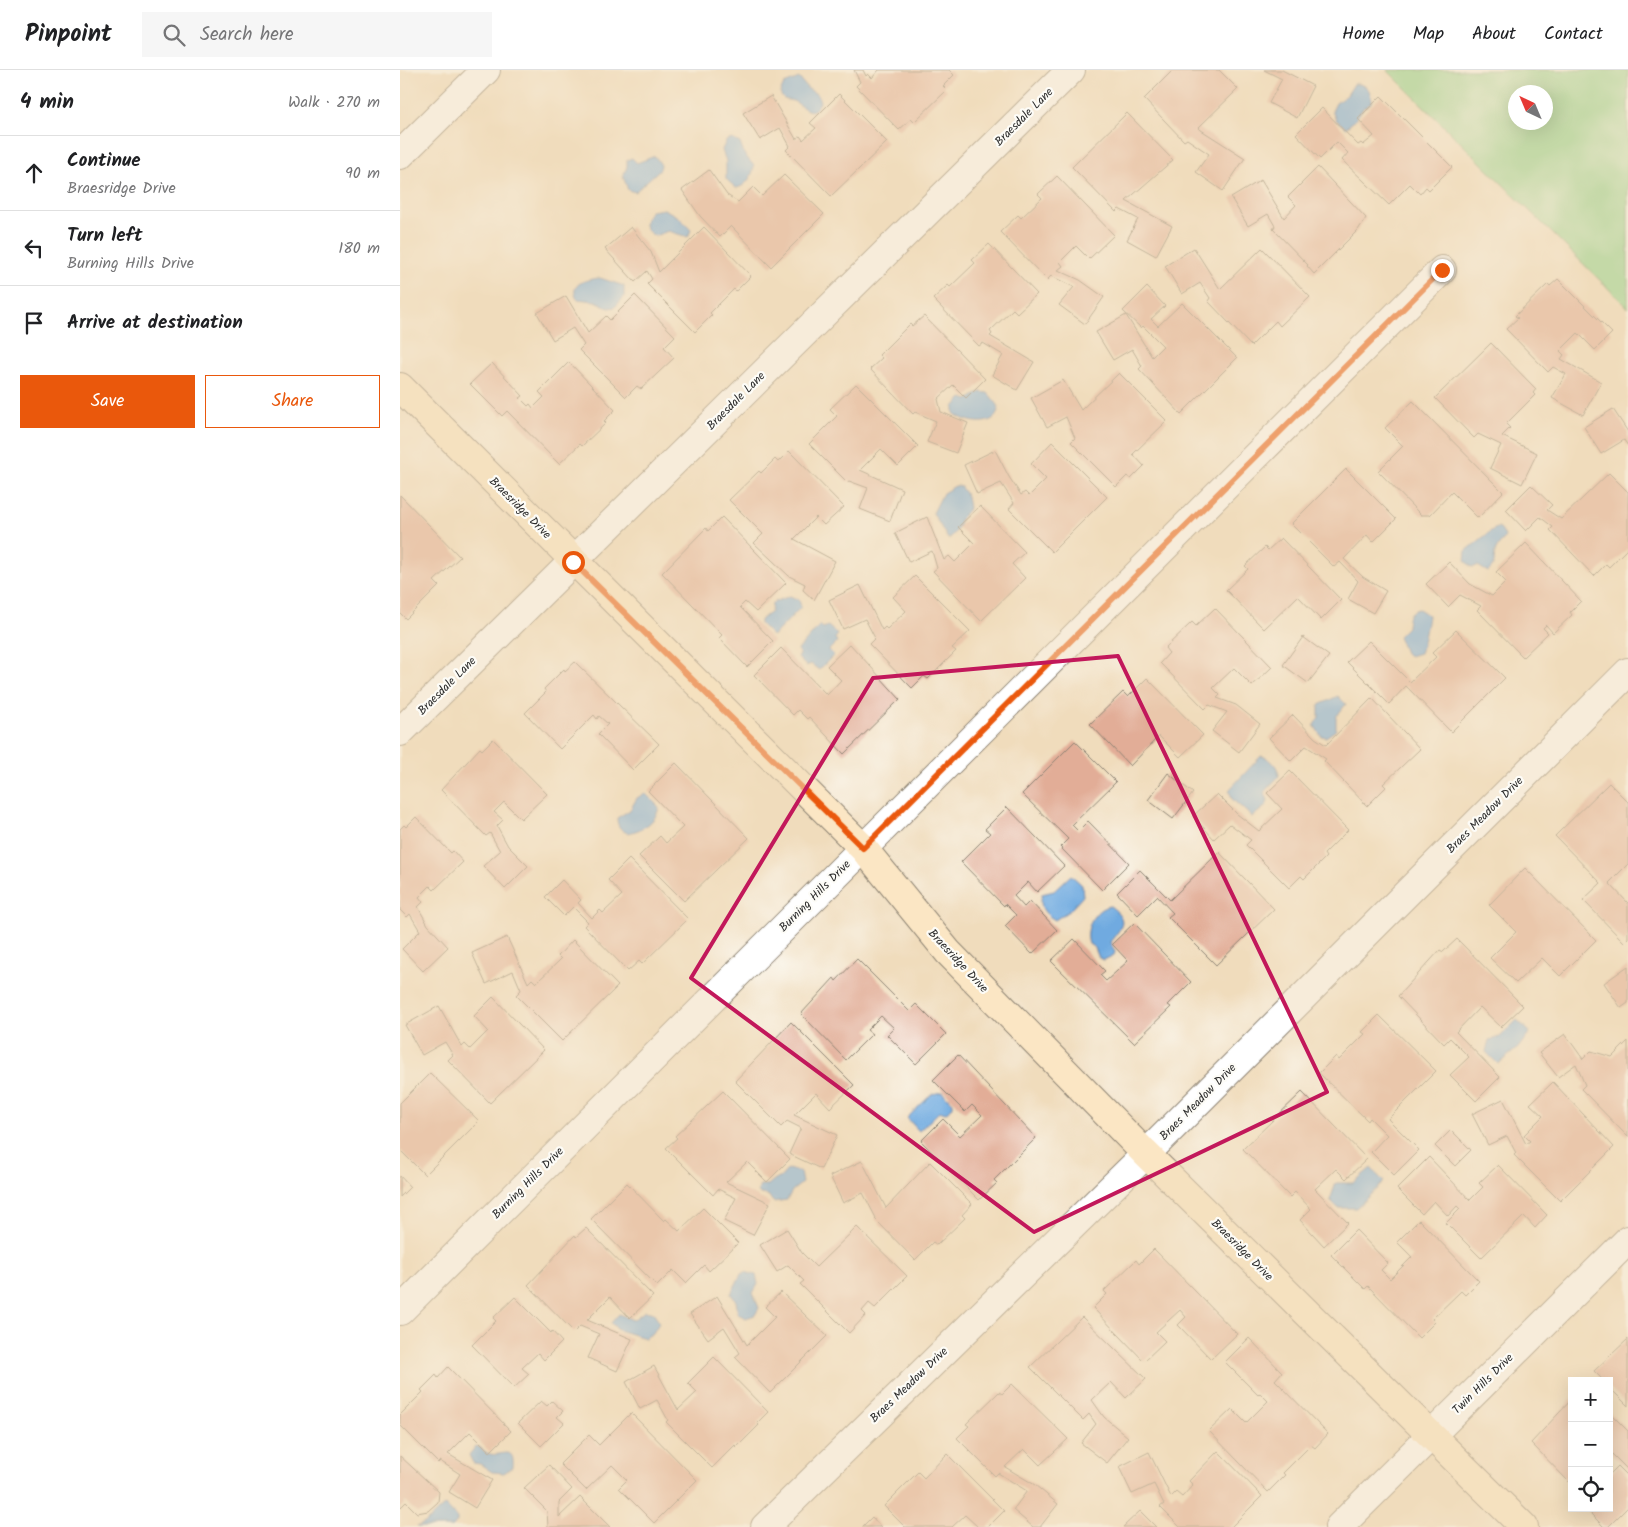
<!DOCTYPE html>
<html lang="en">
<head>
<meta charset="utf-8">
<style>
  :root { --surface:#fff; --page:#f6f6f6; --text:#202124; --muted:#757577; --line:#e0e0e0; --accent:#ea580c }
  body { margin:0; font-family:Kalam,sans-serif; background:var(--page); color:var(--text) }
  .controls { position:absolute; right:15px; bottom:15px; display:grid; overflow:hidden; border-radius:0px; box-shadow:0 5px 20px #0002 }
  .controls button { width:45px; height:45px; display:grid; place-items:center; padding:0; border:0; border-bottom:1px solid var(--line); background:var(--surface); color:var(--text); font:25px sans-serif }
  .compass { position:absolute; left:1108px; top:15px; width:45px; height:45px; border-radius:50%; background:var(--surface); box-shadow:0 5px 20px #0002; rotate:316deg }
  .stop { position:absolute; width:15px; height:15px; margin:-11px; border:4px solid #ea580c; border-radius:50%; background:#fff }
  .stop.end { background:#ea580c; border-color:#fff; box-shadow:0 1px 5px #0008 }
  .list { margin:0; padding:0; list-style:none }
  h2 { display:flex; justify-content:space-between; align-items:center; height:65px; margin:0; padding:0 20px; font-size:21px }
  h2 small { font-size:16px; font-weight:400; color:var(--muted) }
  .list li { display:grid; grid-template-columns:32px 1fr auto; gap:15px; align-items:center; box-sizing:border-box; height:75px; padding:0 20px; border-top:1px solid var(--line) }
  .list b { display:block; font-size:19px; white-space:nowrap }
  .list p { margin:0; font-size:16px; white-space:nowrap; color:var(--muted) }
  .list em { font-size:16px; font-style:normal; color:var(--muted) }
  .actions { display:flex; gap:10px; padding:15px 20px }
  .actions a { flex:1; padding:11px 0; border:1px solid var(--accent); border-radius:0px; text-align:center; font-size:18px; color:var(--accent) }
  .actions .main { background:var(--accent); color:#fff }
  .icon { flex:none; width:28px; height:28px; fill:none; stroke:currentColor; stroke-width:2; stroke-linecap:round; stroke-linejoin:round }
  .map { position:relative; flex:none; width:1228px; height:1457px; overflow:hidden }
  header { display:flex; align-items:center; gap:30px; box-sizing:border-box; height:70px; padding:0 25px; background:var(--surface); border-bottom:1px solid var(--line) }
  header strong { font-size:24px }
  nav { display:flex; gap:28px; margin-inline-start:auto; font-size:18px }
  .search { width:350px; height:45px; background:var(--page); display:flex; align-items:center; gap:12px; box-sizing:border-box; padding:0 18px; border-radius:0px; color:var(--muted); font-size:19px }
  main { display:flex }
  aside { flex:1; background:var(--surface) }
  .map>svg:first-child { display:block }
</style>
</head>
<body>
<header>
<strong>Pinpoint</strong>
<div class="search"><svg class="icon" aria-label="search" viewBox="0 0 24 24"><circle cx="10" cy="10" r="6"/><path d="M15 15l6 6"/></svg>Search here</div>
<nav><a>Home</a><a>Map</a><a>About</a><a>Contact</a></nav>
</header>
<main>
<aside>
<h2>4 min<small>Walk · 270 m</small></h2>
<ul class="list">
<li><svg class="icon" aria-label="ahead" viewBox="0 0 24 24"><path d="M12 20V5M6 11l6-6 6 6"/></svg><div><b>Continue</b><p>Braesridge Drive</p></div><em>90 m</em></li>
<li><svg class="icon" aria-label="left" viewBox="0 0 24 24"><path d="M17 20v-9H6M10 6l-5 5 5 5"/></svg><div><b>Turn left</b><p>Burning Hills Drive</p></div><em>180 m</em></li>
<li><svg class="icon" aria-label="arrive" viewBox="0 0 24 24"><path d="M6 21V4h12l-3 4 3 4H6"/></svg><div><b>Arrive at destination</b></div></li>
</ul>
<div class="actions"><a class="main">Save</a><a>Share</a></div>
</aside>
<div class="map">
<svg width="1228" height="1457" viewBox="0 0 1228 1457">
  <rect width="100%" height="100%" fill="#fdfcf7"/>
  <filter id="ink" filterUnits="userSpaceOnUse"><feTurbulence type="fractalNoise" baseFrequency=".02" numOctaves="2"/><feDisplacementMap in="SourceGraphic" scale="10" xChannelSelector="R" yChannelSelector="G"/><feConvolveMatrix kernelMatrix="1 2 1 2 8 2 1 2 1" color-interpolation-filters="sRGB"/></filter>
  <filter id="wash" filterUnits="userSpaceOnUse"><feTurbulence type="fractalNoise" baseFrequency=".0096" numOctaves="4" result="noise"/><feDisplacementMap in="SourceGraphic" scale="20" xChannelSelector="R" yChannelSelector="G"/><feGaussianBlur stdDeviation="1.12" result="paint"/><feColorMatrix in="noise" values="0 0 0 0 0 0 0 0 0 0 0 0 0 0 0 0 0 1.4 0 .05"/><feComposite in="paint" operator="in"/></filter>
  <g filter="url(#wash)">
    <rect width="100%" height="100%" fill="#f0dcbc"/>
    <path fill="#8ed48e" stroke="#5c805c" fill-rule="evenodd" d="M987 0H1228V238ZM1116 22H1146V52H1116Z"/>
    <path fill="#6faae0" stroke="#4d6a86" d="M399 8 407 18 418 25 420 32C411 50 403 35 393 31 386 29 383 31 380 23L384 14Z
      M954 14C967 13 972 21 971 33L963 38 955 50 946 58 936 50 932 41 936 33 947 25Z
      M332 69 340 73 344 84 354 96C353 105 346 117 336 118L326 109V91L322 80 326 71Z
      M255 86 261 95 260 99 235 122 228 120 223 106 227 97V90L232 88 237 93Z
      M264 139 279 147 291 160 288 167 268 161 255 166C242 160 243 150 251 141Z
      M200 208 224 216V227L215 237 209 238 196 231 177 229C168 213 188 209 200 208Z
      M580 322 588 323 598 335C601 359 565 354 554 343V337L562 328 568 330Z
      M555 416H560L567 426 569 438 560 450C560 456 553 467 548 469L533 443 543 423Z
      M1099 457 1105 466C1103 472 1098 475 1096 480 1092 490 1098 493 1088 502L1078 496 1072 497 1065 491 1066 481 1091 461Z
      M390 526 399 530 401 537 375 564 372 566 360 554V550L371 542 372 533Z
      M1019 539 1028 545C1028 549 1022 579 1020 583L1010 586 1005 583 998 566 1007 557C1008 548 1007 541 1019 539Z
      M420 555 423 558 428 556 438 565 435 568 437 572 429 580 434 585 419 600 411 594 406 596 398 588 400 584 398 580Z
      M938 626 946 634 936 647V660L926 667 921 666 914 655 919 647V635Z
      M861 686C870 687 879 697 879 706L864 722 868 730 866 736 852 747 832 729 829 720Z
      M245 723 259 737C256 752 243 760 228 763 221 761 217 756 217 748L230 740 237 728Z
      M671 805 682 815 683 826 670 840 655 850C643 843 639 837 642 824L654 821Z
      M710 836C730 850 721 858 710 872L715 882 714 885 704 890 699 888 695 878 689 874C684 859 694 838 710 836Z
      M1117 950 1130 962 1118 978 1098 994 1086 982 1089 970 1100 967Z
      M542 1022 553 1033V1037L545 1043 540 1041 519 1061 507 1048 532 1024Z
      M971 1098 984 1112 956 1138H938L930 1130 936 1113H953Z
      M388 1099 400 1102 402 1113 392 1121 387 1130 373 1132 368 1125 360 1124 358 1121 360 1115H368L375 1109 380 1108Z
      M345 1202 356 1205 358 1214 353 1223 359 1238 355 1245 346 1248 338 1244 336 1231 331 1224 341 1204Z
      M245 1241 254 1243 259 1253 253 1263 245 1268 218 1260 211 1253 219 1244 233 1250Z
      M76 1376C82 1377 84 1383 90 1384 101 1387 115 1374 113 1397L104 1403 92 1402 80 1394 73 1393 69 1385Z
      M45 1435 57 1448V1452L53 1457H16L25 1453Z"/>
    <g id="blocks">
      <path fill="#e2ad97" d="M454 0H463L466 6 468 4 472 8 479 0H549L554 5 543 16 547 20 514 52 511 49 499 60 456 16 460 12Z
        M773 0H819L838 19 798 58 845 88 823 121 796 102 809 84 787 69 784 71 744 29Z
        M864 0H882L913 16 897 48 869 33 882 9Z
        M439 24 487 72 431 126 386 80 390 76 380 58 360 70 343 43 371 26 396 69 400 66 403 70 416 58 410 53Z
        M981 26 1052 97 1029 120 1026 117 1020 124 1010 114 989 135 942 90 948 83 937 72 920 89 896 64 922 38 958 75 961 73 963 75 974 66 958 49Z
        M727 43 773 90 726 131 772 156 756 186 727 170 738 149 719 139 716 142 672 97Z
        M918 97 966 148 958 160 914 204 907 196 908 195 873 159 875 156 868 144 848 156 831 128 861 110 884 148 896 135 888 127Z
        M309 100 327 125 338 132 353 117 362 126 384 105 424 144 371 197 331 156 320 167 300 146 282 120Z
        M657 106 714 165 689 189 676 176 660 192 663 196 658 200 680 210 704 227 685 254 659 235 674 217 651 206 647 210 600 162 618 145 621 148 642 128 638 124Z
        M231 157 251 182 259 202 304 157 351 206 336 221 334 219 310 243 312 245 295 262 247 214 252 209 247 201 235 212 205 179Z
        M589 174 637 224 617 243 613 239 590 261 592 264 590 266 634 292 617 320 592 305 603 285 583 273 579 276 533 229 548 215 550 217 575 193 572 190Z
        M794 178 820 219 862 178 910 227 880 256 876 251 851 276 808 231 810 228 800 213 782 224 765 196Z
        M1158 209 1212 263 1195 280 1178 263 1160 281 1164 285 1161 289 1201 312 1183 345 1152 328 1166 304 1153 297 1148 302 1106 259 1118 248 1115 246 1148 214 1150 216Z
        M747 217 765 236 751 249 758 256 782 233 837 288 781 344 739 299 742 296 732 279 713 290 696 262 726 245 752 287 763 276 743 256 741 258 723 241Z
        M235 225 275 266 264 277 274 288 241 319 237 316 226 327 179 280 184 275 173 258 153 270 137 243 166 226 188 263 206 246 210 250Z
        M524 246 585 309 566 328 553 315 538 329 541 342 568 353 556 383 527 372 536 351 515 342 513 344 470 299 482 288 479 285 510 254 512 256Z
        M1091 273 1136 319 1133 323 1135 325 1106 354 1110 358 1102 366 1137 383 1122 414 1090 398 1101 375 1078 364 1074 368 1035 328Z
        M169 292 215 340 204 351 206 353 182 376 180 374 159 394 107 341 102 346 70 314 92 293 123 326 120 328 128 336 130 334 133 338 144 327 139 322Z
        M719 303 767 351 733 384 744 396 731 409 727 406 716 417 671 372 675 368 666 347 647 357 631 328 663 310 681 340Z
        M456 314 518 376 498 396 481 379 460 400 502 419 490 451 460 439 468 418 449 411 447 412 409 374 437 346 430 339Z
        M1013 331 1103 422 1078 448 1052 422 1030 445H1021L978 401 1003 376 985 358Z
        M1213 339 1228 362V376L1224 370 1201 384 1184 357Z
        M652 372 707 427 652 482 609 439 614 433 601 413 577 424 564 395 595 380 609 407 621 425 625 422 629 426 646 409 631 394Z
        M389 381 444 437 424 455 416 447 394 469 435 491 414 530 403 520 405 514 389 506 354 473 363 464 329 430 359 401 361 403 375 389 378 392Z
        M946 399 996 449 973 472 967 465 944 489 963 507 986 521 973 543 948 529 958 511 940 492 934 497 891 454Z
        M1209 403 1228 422V478L1209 497 1206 494 1194 506 1150 460 1153 457 1140 447 1126 461 1106 440 1131 415 1152 435 1147 440 1161 449Z
        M0 425 60 487 34 511 39 516 6 549 0 543Z
        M580 436 625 482 612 494 625 508 581 551 533 501 537 498 532 481 509 492 495 463 527 447 544 490 549 486 555 492 574 473 558 457Z
        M322 447 386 513 356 542 345 532 340 537 373 571 347 597 319 568 322 565 262 503 306 458 308 461Z
        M881 468 941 530 921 550 898 526 864 559 826 520 848 499 845 496 865 477 868 480Z
        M1126 473 1181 531 1170 542 1172 545 1153 563 1146 555 1143 558 1148 563 1123 587 1077 540 1081 536 1060 525 1048 537 1026 514 1049 492 1070 514 1092 526 1106 512 1096 502Z
        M515 506 570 561 552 578 556 581 528 609 524 606 512 618 469 574 475 568 465 549 443 559 429 530 460 515 482 560 485 557 487 559 506 541 493 527Z
        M815 538 872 597 852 616 834 598 813 618 820 625 817 628 836 635 860 654 839 682 812 661 827 642 809 635 805 639 760 593 769 583 765 578 792 552 796 556Z
        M1056 560 1105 608 1051 662 1006 616 989 634 947 592 969 571 1010 612 1036 587 1032 583Z
        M903 567 929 586 908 613 883 595Z
        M450 574 500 629 444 684 409 647 407 649 398 640 393 645 354 605 381 578 427 625 441 610 427 596Z
        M175 592 259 674 233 700 198 664 208 654 199 646 197 649 194 645 160 679 125 643 146 622 144 619 164 599 165 601Z
        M747 608 803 665 780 687 759 666 730 696 690 654 723 622 728 627Z
        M972 628 1020 679 983 714 986 717 967 736 924 691 926 689 906 676 891 691 869 668 893 645 915 668 926 675Z
        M93 669 147 724 121 749 104 732 94 742 103 750 97 756 108 776 128 796 105 819 83 796 100 781 90 763 86 766 41 720 80 678 82 680Z
        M675 671 716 712 672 755 678 761 688 751 729 793 702 820 660 777 668 769 622 724Z
        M276 693 349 768 284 831 239 786 260 766 266 773 283 757 248 721Z
        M890 701 948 760 924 784 926 787 904 809 901 806 889 818 846 775 851 770 830 754 814 769 793 746 817 724 837 744 859 761 882 739 867 723Z
        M768 703 793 723 773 749 748 730Z
        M1209 713 1228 732V794L1209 813 1228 833V868L1224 872 1183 830 1201 813 1155 766Z
        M607 737 664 796 637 822 628 812 614 826 624 837 630 831 657 860 632 884 605 856 616 845 605 834 604 836 561 792 590 763 585 759Z
        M16 747 51 783 53 781 63 792 34 820 30 816 19 827 23 832 18 837 28 855 48 877 23 901 2 879 20 861 10 844 7 847 0 840V759L4 755 6 757Z
        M819 782 874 839 816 895 768 847 773 843 757 826 738 845 717 823 740 800 770 830Z
        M229 789 288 849 242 894 239 891 228 901 184 856 188 852 173 837 164 846 145 827 162 810 181 830 178 833 192 848 200 840 203 843 222 825 208 810Z
        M1125 798 1196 870 1160 906 1142 888 1116 913 1090 888 1116 862 1089 835Z
        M734 853 791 912 768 935 771 937 734 973 651 891 674 869 705 901 700 905 706 911 728 891 712 874Z
        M107 867 128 913 132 909 136 913 161 889 158 886 173 870 218 916 162 971 116 925 121 920 113 901 86 914 72 883Z
        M1057 869 1123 936 1101 957 1080 937 1056 962 1100 1007 1076 1031 1050 1005 1069 987 1050 968 1044 974 998 926 1040 880 1043 882Z
        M457 889 509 941 516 934 546 964 516 994 487 965 494 958 481 946 467 960 472 964 446 990 401 944 434 908 436 911Z
        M1228 896V933L1221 938 1204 913Z
        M93 927 144 980 90 1033 48 990 53 985 45 972 22 985 5 955 39 936 62 977 65 974 70 979 88 961 74 946Z
        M979 945 1036 1001 988 1049 1019 1080 994 1105 971 1082 987 1065 970 1048 968 1051 919 1003 936 986 939 990 965 964 962 962Z
        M391 952 454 1015 430 1038 416 1023 394 1045 437 1065 421 1099 389 1084 401 1058 387 1051 381 1057 335 1011Z
        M1165 964 1183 989 1191 981 1212 987 1228 971V1067L1181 1019 1185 1015 1176 994 1158 1007 1139 983Z
        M558 985 636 1068 594 1110 597 1113 579 1130 521 1071 543 1049 560 1066 582 1045 572 1035 565 1042 533 1010Z
        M30 1003 79 1051 25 1105 0 1080V1033Z
        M1153 1012 1214 1077 1160 1131 1114 1085 1116 1083 1107 1066 1088 1075 1072 1044 1103 1029 1126 1074 1130 1071 1124 1065 1143 1046 1130 1034Z
        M323 1021 390 1089 367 1112 347 1092 326 1112 370 1133 353 1165 324 1151 336 1128 318 1119 313 1125 266 1078 277 1068 275 1066Z
        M902 1022 967 1089 946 1109 936 1099 915 1119 948 1153 924 1176 900 1150 911 1139 895 1122 890 1127 843 1079Z
        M1051 1060 1071 1080 1055 1096 1035 1076Z
        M1029 1087 1070 1130 1083 1117 1079 1113 1098 1095 1147 1145 1135 1158 1124 1146 1081 1188 1046 1153 1060 1139 1057 1136 1048 1146 1034 1131 1022 1144 997 1119Z
        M462 1091 486 1138 530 1092 572 1134 562 1145 565 1148 537 1175 533 1172 515 1190 475 1149 476 1148 463 1123 443 1133 430 1106Z
        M0 1106 10 1117 0 1127Z
        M227 1113 264 1151 266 1149 279 1161 303 1138 338 1173 309 1201 304 1195 286 1213 273 1200 257 1216 191 1149Z
        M1019 1150 1079 1211 1065 1225 1061 1221 1032 1249 1035 1252 1019 1268 968 1216 965 1219 931 1185 956 1160 988 1193 981 1200 990 1209 1012 1187 997 1172Z
        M457 1157 507 1206 475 1238 469 1233 462 1241 466 1245 449 1263 400 1214 404 1211 388 1195 377 1202 360 1175 387 1159 402 1183 416 1197Z
        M186 1158 253 1226 230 1248 210 1227 187 1250 232 1269 217 1301 188 1288 199 1264 180 1256 174 1262 128 1215 175 1165 176 1167Z
        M754 1179 837 1264 811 1289 778 1255 786 1247 780 1240 756 1262 765 1271 744 1291 693 1238 707 1224 704 1221 736 1190 739 1194Z
        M381 1222 427 1266 370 1323 335 1287 340 1283 324 1257 308 1269 290 1244 317 1226 347 1275 375 1247 365 1237Z
        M115 1227 151 1263 152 1261 162 1272 144 1290 138 1283 122 1298 129 1304 114 1318 72 1275 96 1251 93 1248Z
        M682 1247 746 1309 726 1328 711 1312 692 1330 704 1347 728 1367 707 1393 681 1373 696 1354 689 1344 683 1350 630 1297Z
        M849 1268 882 1302 875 1310 928 1364 915 1378 911 1375 883 1403 885 1405 868 1422 809 1361 832 1339 846 1353 868 1331 860 1323 858 1325 825 1292Z
        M1228 1269V1336L1209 1317V1311H1204L1194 1301Z
        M314 1287 368 1342 357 1353 359 1355 337 1377 335 1375 312 1398 266 1352 268 1350 257 1330 240 1339 226 1312 254 1296 278 1340 297 1322 288 1313Z
        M48 1297 111 1361 90 1382 70 1362 48 1384 92 1410 75 1438 49 1422 60 1404 40 1391 38 1393 0 1355V1345L23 1322 21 1320 36 1305 38 1308Z
        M612 1314 668 1369 640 1395 624 1379 605 1397 635 1415 658 1434 640 1457H633L613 1440 627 1421 598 1403 595 1406 557 1368 569 1356 566 1354 599 1322 602 1324Z
        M1172 1329V1415L1131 1373Z
        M141 1331 147 1336 152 1331 163 1341 157 1347 164 1353 141 1376 118 1353Z
        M1209 1342 1228 1361V1400L1209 1381Z
        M231 1343 297 1410 254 1453 219 1418 227 1410 212 1395 186 1420 160 1394 189 1365 199 1375Z
        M818 1381 862 1426 831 1457H780L760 1437 764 1434 754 1414 732 1424 719 1397 749 1382 771 1427 776 1422 782 1427 793 1415 789 1411Z
        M547 1384 604 1441 588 1457H578L565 1445 552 1457H505L484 1436 518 1402 524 1408Z
        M0 1386 39 1422 38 1432 28 1441 17 1443 6 1432 0 1438Z
        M149 1395 172 1419 159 1432V1447L180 1427 210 1457H148L147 1441 124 1418Z
        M1218 1396 1228 1406V1437L1208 1457H1204L1185 1438H1209V1405Z
        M740 1441 756 1457H723Z
        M472 1447 481 1457H462Z"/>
    </g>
  </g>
  <g filter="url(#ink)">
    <use href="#blocks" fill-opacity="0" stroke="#8e8474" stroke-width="1"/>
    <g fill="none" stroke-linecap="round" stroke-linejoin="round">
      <defs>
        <path id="street" d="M0 85 86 0
          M0 662 671 0
          M0 1241 1042 200
          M365 1457 746 1084 1228 602
          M939 1457 1228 1170"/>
        <path id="secondary" d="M0 317 463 778 548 882 746 1084 1124 1457"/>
      </defs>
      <use href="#street" stroke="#8e8474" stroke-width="30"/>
      <use href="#secondary" stroke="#8e8474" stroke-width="30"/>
      <use href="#street" stroke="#fff" stroke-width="28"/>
      <use href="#secondary" stroke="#fbe6c4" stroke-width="28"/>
    </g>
  </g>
  <g fill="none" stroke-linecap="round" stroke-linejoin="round" filter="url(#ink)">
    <path stroke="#ea580c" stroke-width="6" d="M173 492 463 778 1042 200"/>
  </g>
  <path d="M0 0H1228V1457H0ZM718 586 927 1022 634 1162 291 908 473 608Z" fill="#f0dcbc" fill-opacity=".55" fill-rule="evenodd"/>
  <path fill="none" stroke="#c2185b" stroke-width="4" stroke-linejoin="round" d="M718 586 927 1022 634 1162 291 908 473 608Z"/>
  <g text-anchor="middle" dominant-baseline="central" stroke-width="4.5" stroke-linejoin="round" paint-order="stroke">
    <g font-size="12" fill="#2b2b2b" stroke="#fdfcf7">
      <text transform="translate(624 47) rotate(-45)">Braesdale Lane</text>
      <text transform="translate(336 331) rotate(-45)">Braesdale Lane</text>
      <text transform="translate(120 438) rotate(45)">Braesridge Drive</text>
      <text transform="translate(47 616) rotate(-45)">Braesdale Lane</text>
      <text transform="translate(1085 745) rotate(-45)">Braes Meadow Drive</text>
      <text transform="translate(415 826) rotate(-45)">Burning Hills Drive</text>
      <text transform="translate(558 891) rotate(47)">Braesridge Drive</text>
      <text transform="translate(798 1032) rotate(-45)">Braes Meadow Drive</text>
      <text transform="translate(128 1113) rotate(-45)">Burning Hills Drive</text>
      <text transform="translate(842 1180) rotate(45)">Braesridge Drive</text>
      <text transform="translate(1083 1314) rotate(-45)">Twin Hills Drive</text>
      <text transform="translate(509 1315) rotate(-44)">Braes Meadow Drive</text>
    </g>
  </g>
</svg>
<div class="controls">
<button>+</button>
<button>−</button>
<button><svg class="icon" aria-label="locate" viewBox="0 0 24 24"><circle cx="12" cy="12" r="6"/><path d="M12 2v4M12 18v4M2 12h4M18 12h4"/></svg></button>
</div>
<svg class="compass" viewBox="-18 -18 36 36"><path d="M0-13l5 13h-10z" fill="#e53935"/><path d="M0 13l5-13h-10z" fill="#757577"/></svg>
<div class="stop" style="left:173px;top:492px"></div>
<div class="stop end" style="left:1042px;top:200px"></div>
</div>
</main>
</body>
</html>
